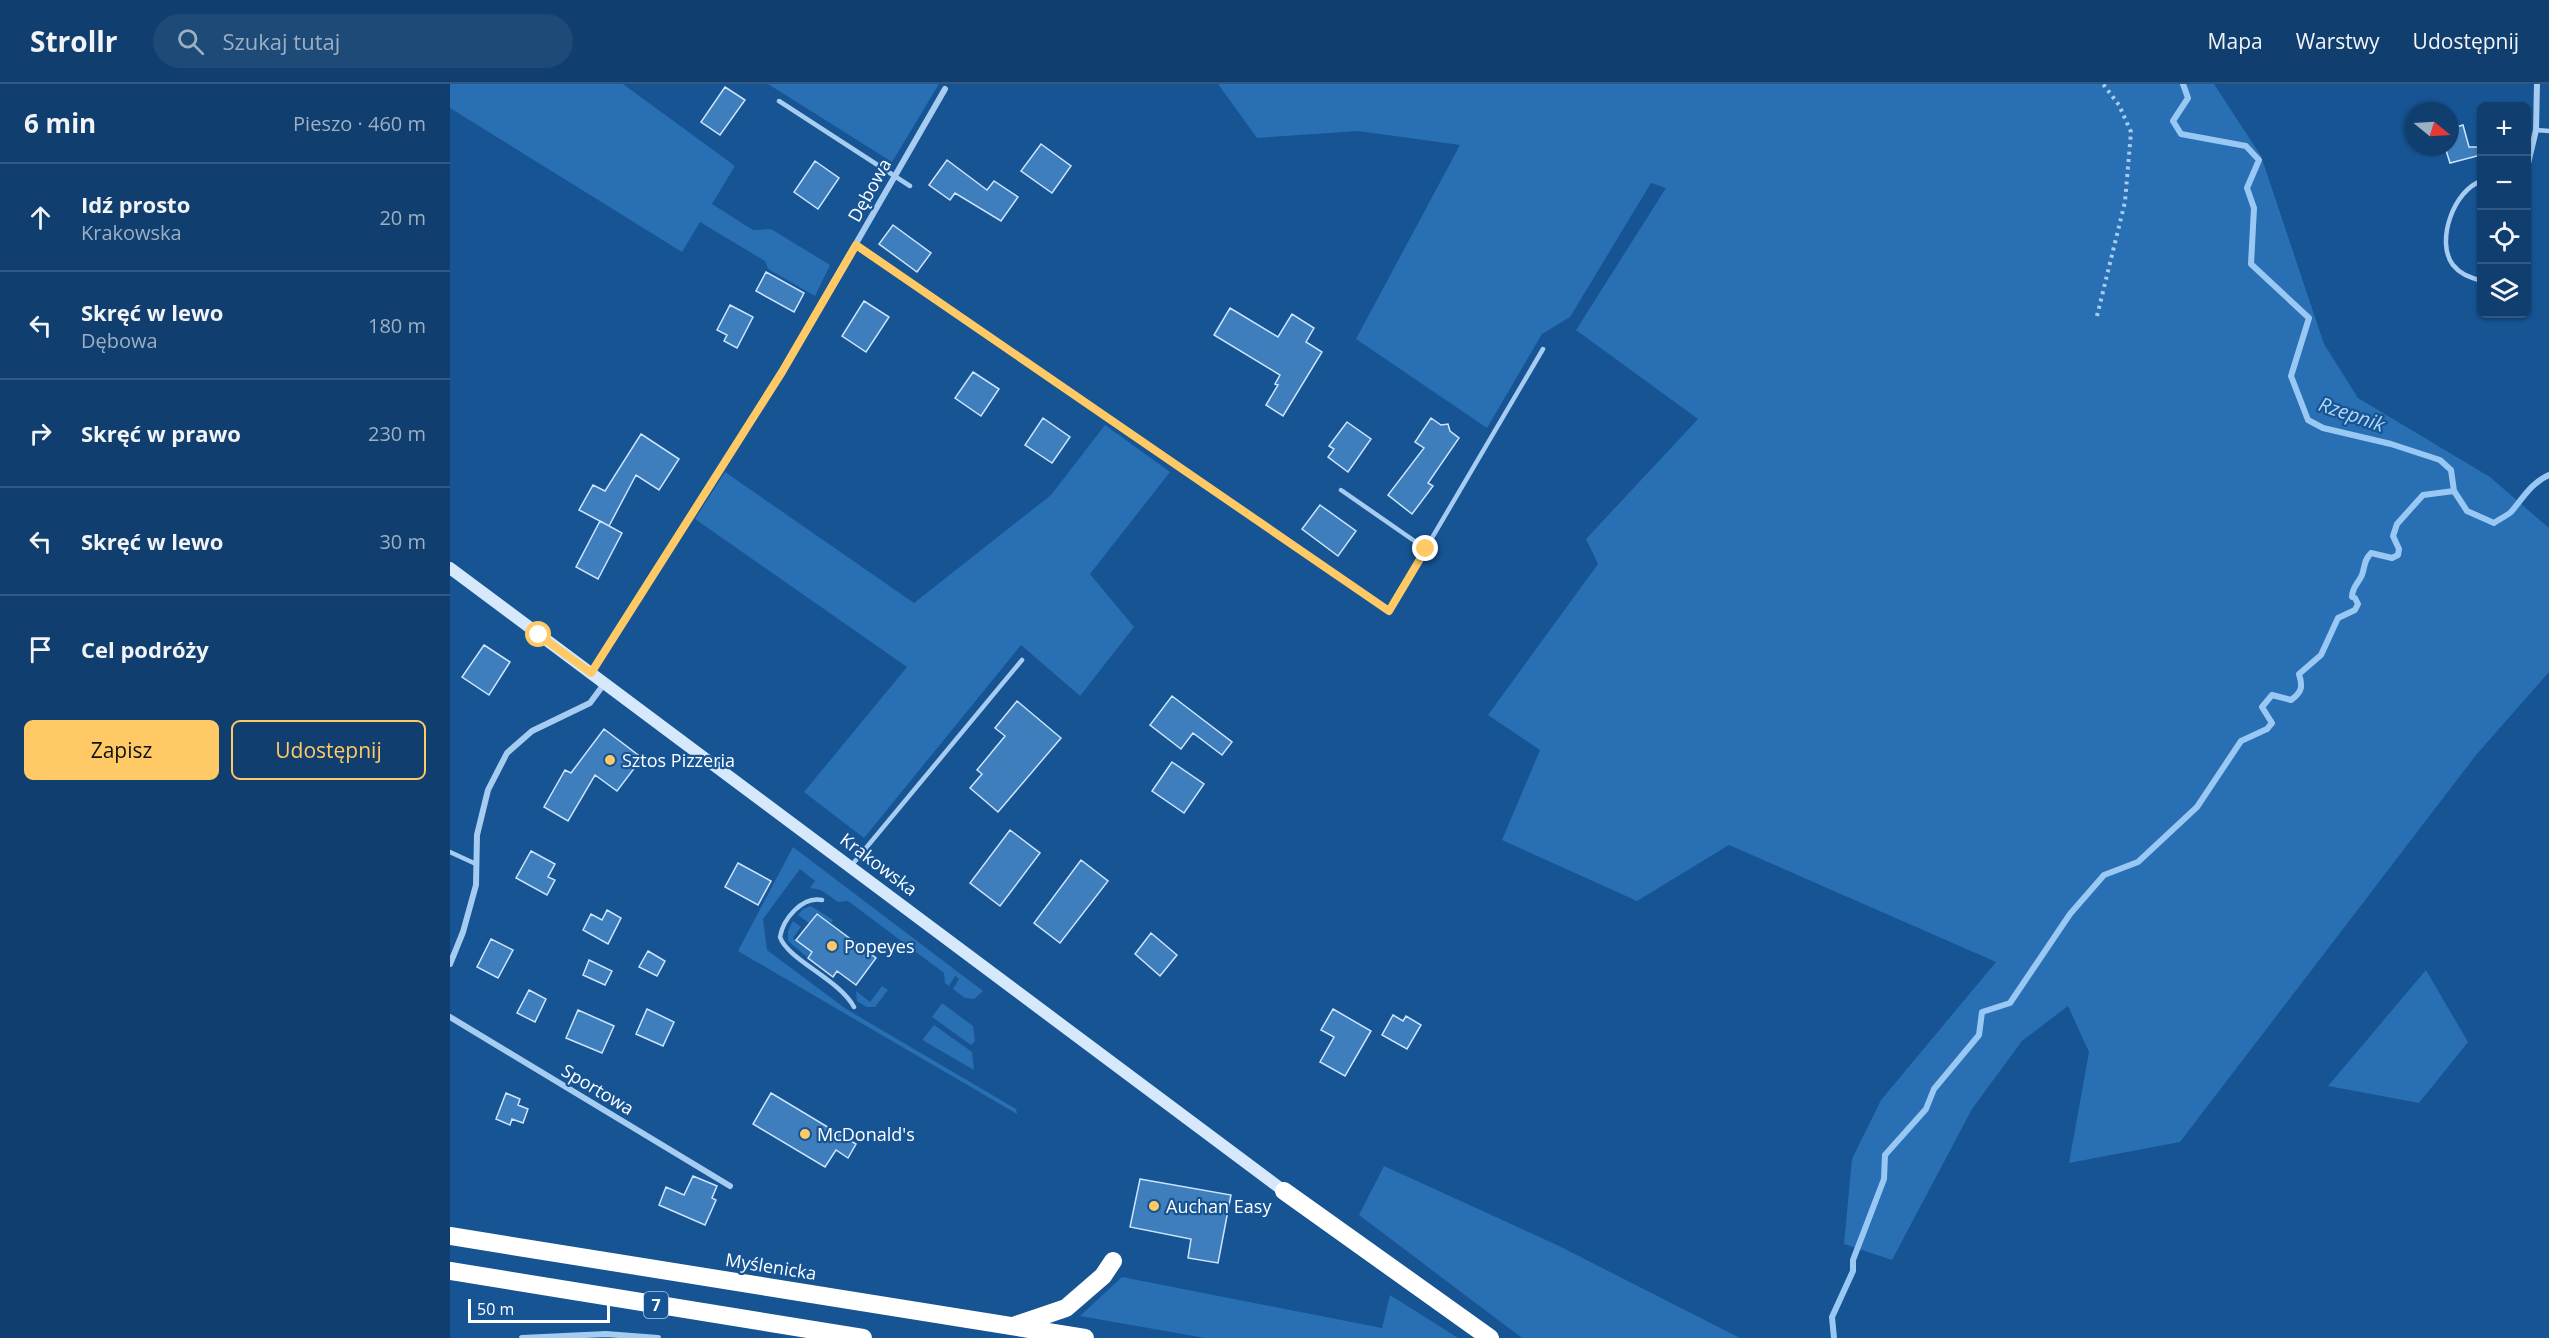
<!DOCTYPE html>
<html lang="pl">
<head>
<meta charset="utf-8">
<style>
  :root { --surface:#103f6f; --page:#1e4a77; --text:#f1f3f6; --muted:#9cafc3; --line:#305882; --accent:#ffca66 }
  body { margin:0; font-family:"Open Sans",sans-serif; background:var(--page); color:var(--text) }
  .controls { position:absolute; right:18px; top:18px; display:grid; overflow:hidden; border-radius:9px; box-shadow:0 2px 4px #0004 }
  .controls button { width:54px; height:54px; display:grid; place-items:center; padding:0; border:0; border-bottom:2px solid var(--line); background:var(--surface); color:var(--text); font:30px sans-serif }
  .compass { position:absolute; left:1955px; top:18px; width:54px; height:54px; border-radius:50%; background:var(--surface); box-shadow:0 2px 4px #0004; rotate:108deg }
  .scale { position:absolute; left:18px; bottom:15px; width:142px; box-sizing:border-box; padding-left:6px; border:3px solid #fff; border-top:0; font-size:16px; line-height:21px; white-space:nowrap; color:#fff; -webkit-text-stroke:4px #165494; paint-order:stroke }
  .stop { position:absolute; width:18px; height:18px; margin:-14px; border:4px solid #ffca66; border-radius:50%; background:#fff }
  .stop.end { background:#ffca66; border-color:#fff; box-shadow:0 2px 6px #0008 }
  .list { margin:0; padding:0; list-style:none }
  h2 { display:flex; justify-content:space-between; align-items:center; height:78px; margin:0; padding:0 24px; font-size:26px }
  h2 small { font-size:20px; font-weight:400; color:var(--muted) }
  .list li { display:grid; grid-template-columns:39px 1fr auto; gap:18px; align-items:center; box-sizing:border-box; height:108px; padding:0 24px; border-top:2px solid var(--line) }
  .list b { display:block; font-size:22px; white-space:nowrap }
  .list p { margin:0; font-size:20px; white-space:nowrap; color:var(--muted) }
  .list em { font-size:20px; font-style:normal; color:var(--muted) }
  .actions { display:flex; gap:12px; padding:18px 24px }
  .actions a { flex:1; padding:14px 0; border:2px solid var(--accent); border-radius:9px; text-align:center; font-size:21px; color:var(--accent) }
  .actions .main { background:var(--accent); color:#111 }
  .icon { flex:none; width:33px; height:33px; fill:none; stroke:currentColor; stroke-width:2; stroke-linecap:round; stroke-linejoin:round }
  .map { position:relative; flex:none; width:2099px; height:1254px; overflow:hidden }
  header { display:flex; align-items:center; gap:36px; box-sizing:border-box; height:84px; padding:0 30px; background:var(--surface); border-bottom:2px solid var(--line) }
  header strong { font-size:28px }
  nav { display:flex; gap:33px; margin-inline-start:auto; font-size:21px }
  .search { width:420px; height:54px; background:var(--page); display:flex; align-items:center; gap:15px; box-sizing:border-box; padding:0 21px; border-radius:33px; color:var(--muted); font-size:22px }
  main { display:flex }
  aside { flex:1; background:var(--surface) }
  .map>svg:first-child { display:block }
</style>
</head>
<body>
<header>
<strong>Strollr</strong>
<div class="search"><svg class="icon" aria-label="search" viewBox="0 0 24 24"><circle cx="10" cy="10" r="6"/><path d="M15 15l6 6"/></svg>Szukaj tutaj</div>
<nav><a>Mapa</a><a>Warstwy</a><a>Udostępnij</a></nav>
</header>
<main>
<aside>
<h2>6 min<small>Pieszo · 460 m</small></h2>
<ul class="list">
<li><svg class="icon" aria-label="ahead" viewBox="0 0 24 24"><path d="M12 20V5M6 11l6-6 6 6"/></svg><div><b>Idź prosto</b><p>Krakowska</p></div><em>20 m</em></li>
<li><svg class="icon" aria-label="left" viewBox="0 0 24 24"><path d="M17 20v-9H6M10 6l-5 5 5 5"/></svg><div><b>Skręć w lewo</b><p>Dębowa</p></div><em>180 m</em></li>
<li><svg class="icon" aria-label="right" viewBox="0 0 24 24"><path d="M7 20v-9h11M14 6l5 5-5 5"/></svg><div><b>Skręć w prawo</b></div><em>230 m</em></li>
<li><svg class="icon" aria-label="left" viewBox="0 0 24 24"><path d="M17 20v-9H6M10 6l-5 5 5 5"/></svg><div><b>Skręć w lewo</b></div><em>30 m</em></li>
<li><svg class="icon" aria-label="arrive" viewBox="0 0 24 24"><path d="M6 21V4h12l-3 4 3 4H6"/></svg><div><b>Cel podróży</b></div></li>
</ul>
<div class="actions"><a class="main">Zapisz</a><a>Udostępnij</a></div>
</aside>
<div class="map">
<svg width="2099" height="1254" viewBox="0 0 2099 1254">
  <rect width="100%" height="100%" fill="#165494"/>
  <path fill="#296fb3" d="M0 0H173L285 82 262 120 303 146 321 145 380 181 365 212 318 185 315 177 250 138 232 168 0 24Z
    M318 0H489L442 78Z
    M768 0H1764L1811 72 1874 260 1908 314 2040 393 2099 444V588L2026 671 1730 1058 1619 1079 1639 968 1618 922 1572 957 1522 1025 1442 1176 1394 1160 1402 1075 1431 1016 1546 878 1279 761 1187 817 1052 756 1090 666 1038 631 1148 480 1136 455 1248 335 1126 246 1216 104 1201 99 1120 233 1092 250 1037 344 906 255 1010 61 908 47 807 54Z
    M655 341 720 388 640 490 684 543 630 612 571 561 414 754 354 708 457 583 245 435 275 388 464 519 601 411Z
    M343 763 533 907 524 915 515 914 503 905 509 895 505 892 499 902 495 899 494 889 398 817 388 818 371 806 360 804 365 797 350 785 313 835 317 866 396 925 566 1025 567 1030 288 867Z
    M361 822 383 836 381 839 366 829 359 839 348 831 353 825Z
    M343 837 351 843 343 854 361 868 357 873 338 857V847Z
    M1976 886 2018 958 1969 1019 1878 1002Z
    M432 902 438 906 425 923H417L407 917 406 907 420 918Z
    M492 919 523 942 525 957 521 961 482 933Z
    M484 941 522 968 524 986 474 957 473 955Z
    M934 1082 1107 1161 1290 1254H1072L909 1131Z
    M672 1193 932 1244 940 1211 1008 1254H755L630 1232Z"/>
  <g fill="none" stroke-linecap="round" stroke-linejoin="round">
    <path stroke="#99c8f4" stroke-width="6" d="M1733 0 1738 14 1723 37 1731 50 1796 62 1809 76 1797 104 1804 124 1801 180 1859 234 1841 292 1858 336 1873 344 1941 360 1990 376 2001 386 2004 407 2017 427 2044 439C2049 435 2057 432 2061 428 2074 413 2080 400 2099 391
      M1384 1254 1382 1233 1403 1187V1176L1434 1095 1435 1071 1476 1025 1484 1005 1529 951 1532 928 1560 919 1620 830 1654 791 1688 778 1747 723 1791 657 1817 645 1822 639 1812 623 1822 611 1841 616C1852 608 1853 603 1849 590L1871 571 1888 534 1905 526 1908 520 1905 514 1902 513C1902 503 1908 500 1912 491 1915 482 1914 476 1921 469L1942 474 1948 471 1949 465 1943 452 1947 440 1973 411 2004 407"/>
  </g>
  <path fill="#3f7ebc" stroke="#cde5fc" stroke-width="1.5" d="M275 3 295 16 270 51 251 38Z
    M2013 41 2019 63H2031V71L2000 79 1995 63H2000V45Z
    M591 60 621 82 602 109 571 87Z
    M497 76 537 106 544 97 568 113 551 137 505 109 500 116 479 101Z
    M365 77 389 94 368 125 344 108Z
    M443 141 481 169 467 188 429 160Z
    M316 188 354 209 344 228 306 207Z
    M414 217 439 233 416 268 392 252Z
    M280 221 303 233 287 264 274 257 277 251 267 246Z
    M780 224 828 253 842 230 864 244 856 258 872 268 833 332 816 321 828 301 825 300 830 291 764 251Z
    M523 288 549 305 531 332 505 314Z
    M593 334 620 353 602 379 575 361Z
    M981 334 991 341 998 340 1000 347 1009 354 978 399 983 402 962 430 938 411 974 364 965 358Z
    M897 338 921 355 898 388 878 373 884 365 879 362Z
    M191 350 229 375 209 406 186 391 159 442 129 426 143 401 155 407Z
    M870 421 906 447 888 472 852 445Z
    M150 437 172 449 148 495 126 483Z
    M34 561 60 578 39 611 12 593Z
    M722 612 782 658 772 671 743 649 731 665 700 641Z
    M567 617 611 654 548 728 520 704 532 690 527 686 555 652 545 644Z
    M154 645 192 674 167 707 145 691 118 737 94 723 115 686 121 689Z
    M722 678 754 700 734 729 702 707Z
    M560 746 590 769 550 822 520 799Z
    M81 767 105 780 98 793 105 796 97 811 66 794Z
    M631 776 658 797 610 859 584 839Z
    M288 779 321 797 308 821 275 803Z
    M157 826 171 834 158 860 133 846 141 830 152 836Z
    M367 830 426 874 406 901 387 887 383 893 358 874 362 868 346 856Z
    M701 849 727 871 710 892 685 870Z
    M41 855 63 866 48 894 27 883Z
    M198 867 215 877 207 892 189 883Z
    M139 876 162 887 155 901 133 891Z
    M79 906 96 915 85 938 67 929Z
    M197 925 224 938 213 962 186 950Z
    M883 925 921 947 895 992 870 978 884 953 871 946Z
    M128 926 164 942 152 969 116 954Z
    M943 931 953 937 956 932 971 941 957 965 932 951Z
    M56 1009 70 1015 68 1021 78 1025 73 1039 62 1035 60 1041 46 1035Z
    M321 1009 406 1060 398 1074 386 1066 375 1083 303 1040Z
    M243 1092 267 1102 262 1114 266 1116 255 1141 209 1121 216 1103 234 1111Z
    M690 1095 781 1111 768 1179 738 1174 741 1155 680 1143Z"/>
  <g fill="none" stroke-linecap="round" stroke-linejoin="round">
    <path stroke="#a6ccf1" stroke-width="4" stroke-dasharray="3 4.5" stroke-linecap="butt" d="M1647 232 1675 118 1681 48 1669 21 1653 0"/>
    <path stroke="#a6ccf1" stroke-width="4.5" d="M329 17 460 102
      M2086 46 2099 47
      M2032 97C2004 105 1985 158 2003 181 2011 191 2020 193 2032 197
      M406 161 939 527 1093 265
      M891 406 976 465
      M0 768 26 780
      M401 782 572 576
      M372 816C352 812 333 835 330 853 338 876 389 895 404 923"/>
    <path stroke="#a6ccf1" stroke-width="6" d="M2076 88 2086 46 2087 0
      M141 589 332 288 495 5
      M0 880 13 848 26 801 27 751 38 706 57 669 82 647 140 619 154 600
      M0 933 280 1102
      M72 1254 156 1250 208 1254"/>
    <path stroke="#d5e8fc" stroke-width="12" d="M0 484 834 1107"/>
    <path stroke="#fff" stroke-width="18" d="M834 1107 1040 1254
      M0 1152 635 1254
      M0 1187 413 1254
      M566 1241 616 1224 653 1192 663 1177"/>
  </g>
  <g fill="none" stroke-linecap="round" stroke-linejoin="round">
    <path stroke="#ffca66" stroke-width="8" d="M89 551 141 589 332 288 406 161 939 527 976 465"/>
  </g>
  <g fill="#ffca66" stroke="#165494" stroke-width="2">
    <circle cx="160" cy="676" r="6"/>
    <circle cx="382" cy="862" r="6"/>
    <circle cx="355" cy="1050" r="6"/>
    <circle cx="704" cy="1122" r="6"/>
  </g>
  <g text-anchor="middle" dominant-baseline="central" stroke-width="4.5" stroke-linejoin="round" paint-order="stroke">
    <rect fill="#165494" stroke="#b9ccdf" stroke-width="1.5" x="194" y="1208" width="24" height="26" rx="4.5"/>
    <g font-size="16" font-weight="bold" fill="#fff">
      <text x="206" y="1221">7</text>
    </g>
    <g font-size="18" fill="#fff" stroke="#165494">
      <text transform="translate(419 106) rotate(-61)">Dębowa</text>
      <text transform="translate(429 780) rotate(37)">Krakowska</text>
      <text transform="translate(148 1005) rotate(31)">Sportowa</text>
      <text transform="translate(321 1182) rotate(9)">Myślenicka</text>
    </g>
    <g font-size="18" fill="#fff" stroke="#165494" text-anchor="start">
      <text x="172" y="676">Sztos Pizzeria</text>
      <text x="394" y="862">Popeyes</text>
      <text x="367" y="1050">McDonald's</text>
      <text x="716" y="1122">Auchan Easy</text>
    </g>
    <g font-size="20" font-style="italic" fill="#b2d6f8" stroke="#165494">
      <text transform="translate(1902 330) rotate(19)">Rzepnik</text>
    </g>
  </g>
</svg>
<div class="controls">
<button>+</button>
<button>−</button>
<button><svg class="icon" aria-label="locate" viewBox="0 0 24 24"><circle cx="12" cy="12" r="6"/><path d="M12 2v4M12 18v4M2 12h4M18 12h4"/></svg></button>
<button><svg class="icon" aria-label="layers" viewBox="0 0 24 24"><path d="M12 4l9 5-9 5-9-5zM3 14l9 5 9-5"/></svg></button>
</div>
<svg class="compass" viewBox="-18 -18 36 36"><path d="M0-13l5 13h-10z" fill="#e53935"/><path d="M0 13l5-13h-10z" fill="#9cafc3"/></svg>
<div class="scale">50 m</div>
<div class="stop" style="left:89px;top:551px"></div>
<div class="stop end" style="left:976px;top:465px"></div>
</div>
</main>
</body>
</html>
